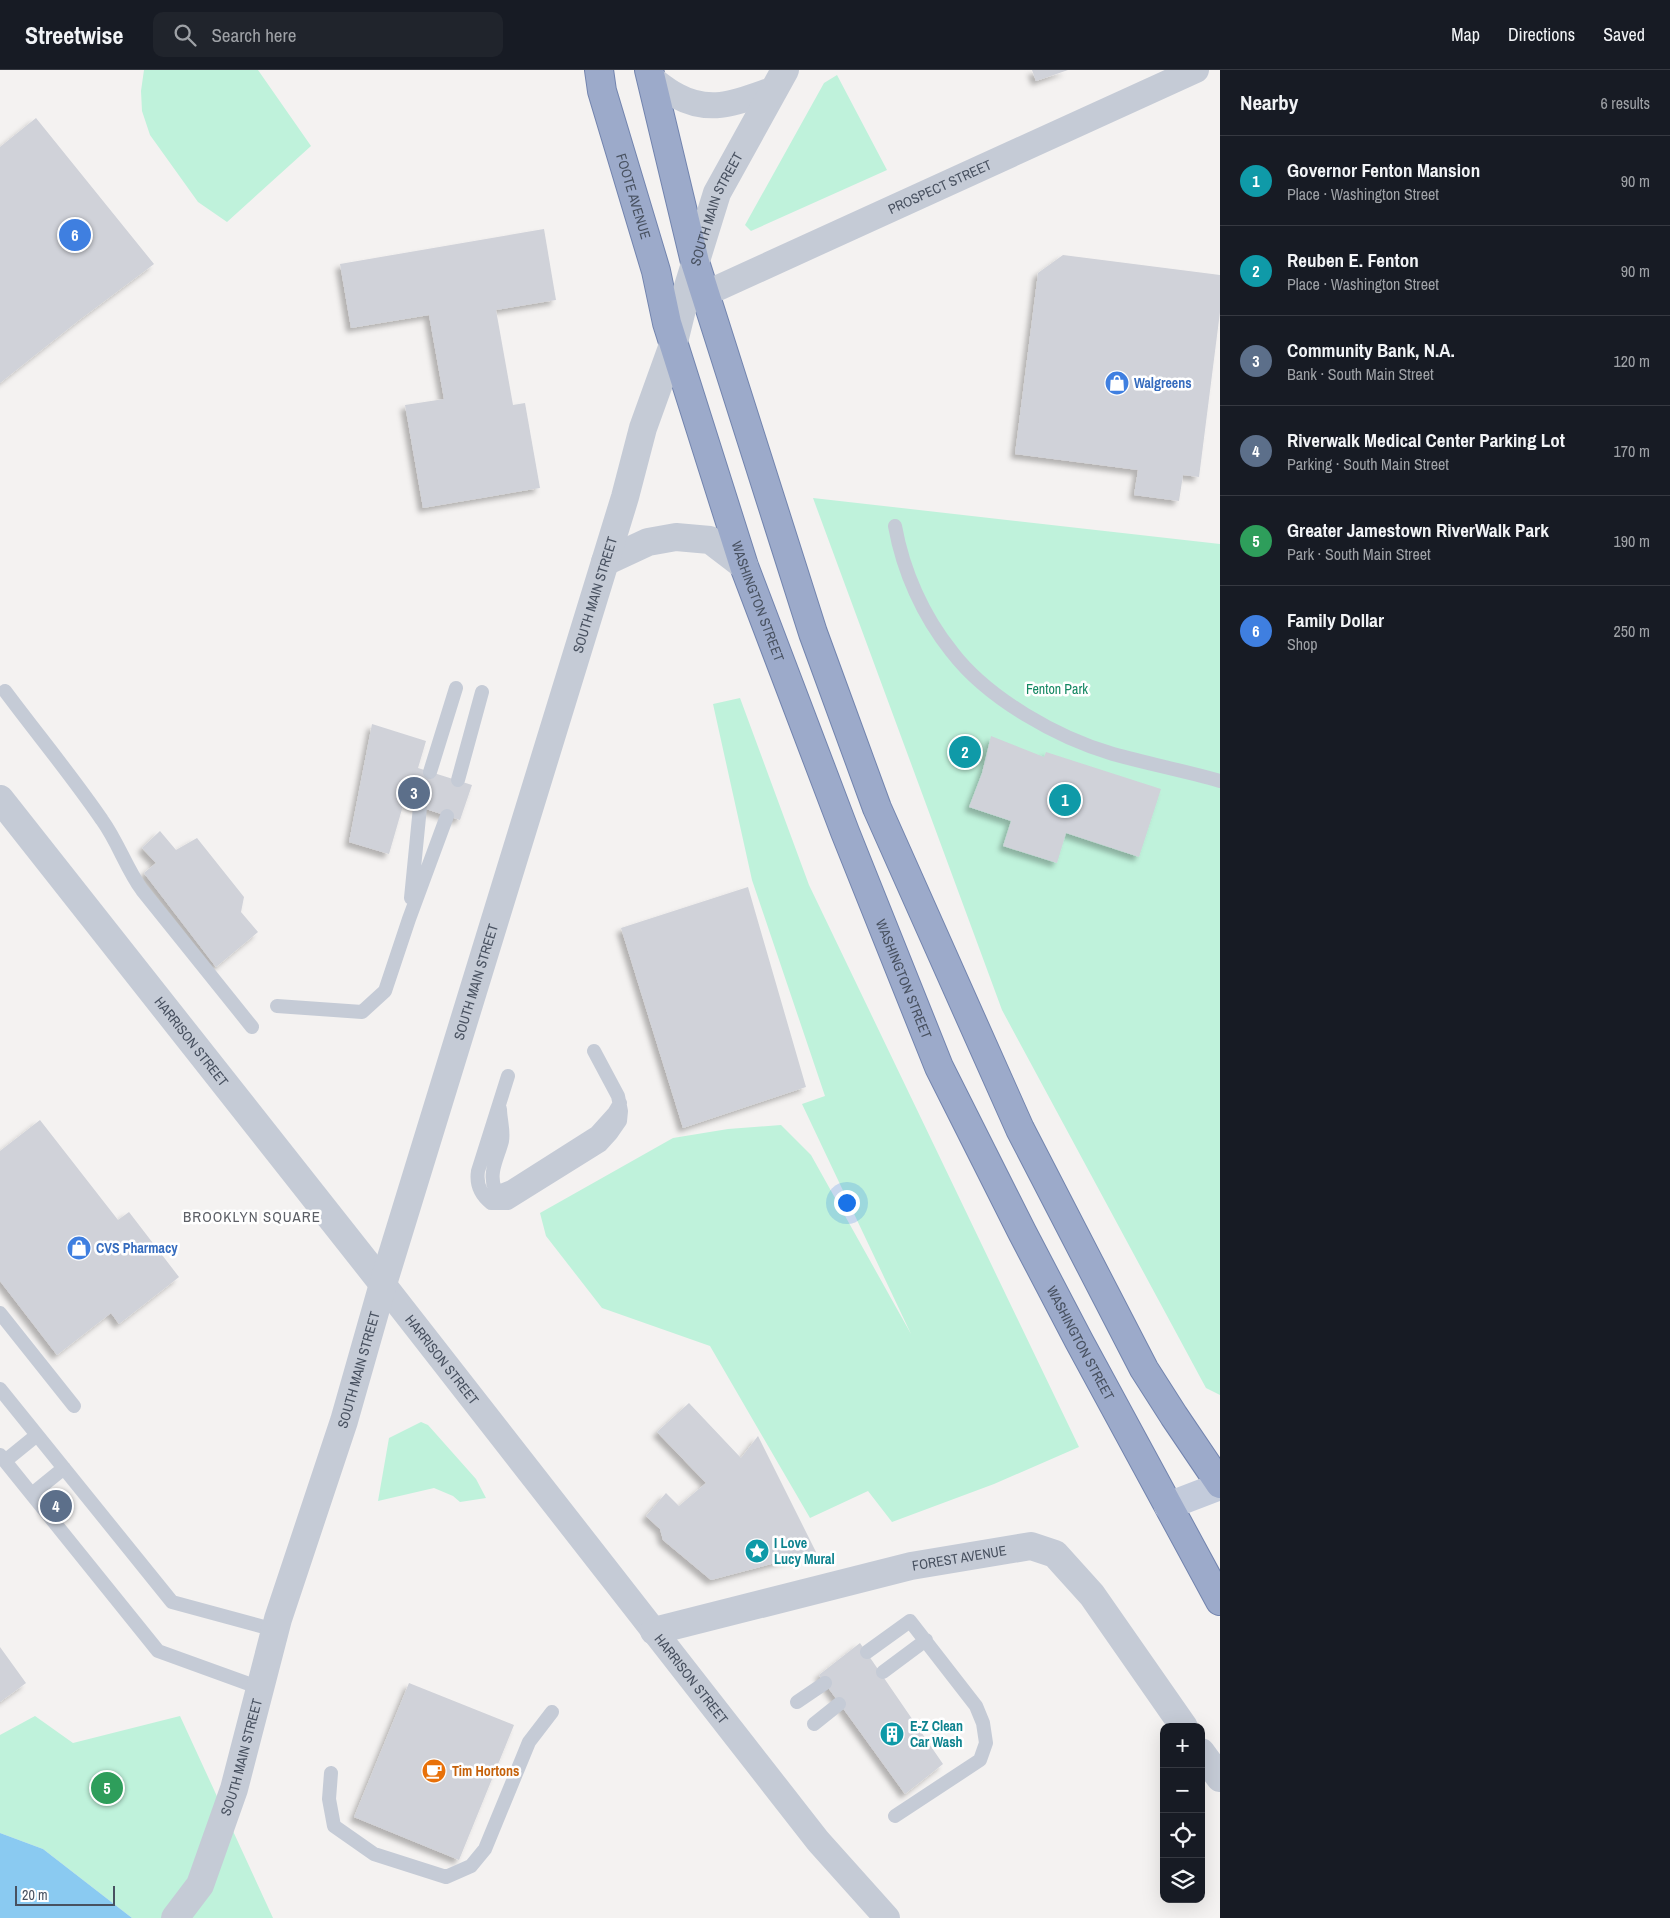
<!DOCTYPE html>
<html lang="en">
<head>
<meta charset="utf-8">
<style>
  :root { --surface:#171b24; --page:#20242c; --text:#f1f3f6; --muted:#9ea1a6; --line:#363941; --accent:#8ca7f3 }
  body { margin:0; font-family:"Archivo Narrow",sans-serif; background:var(--page); color:var(--text) }
  .controls { position:absolute; right:15px; bottom:15px; display:grid; overflow:hidden; border-radius:10px; box-shadow:0 5px 20px #0002 }
  .controls button { width:45px; height:45px; display:grid; place-items:center; padding:0; border:0; border-bottom:1px solid var(--line); background:var(--surface); color:var(--text); font:25px sans-serif }
  .scale { position:absolute; left:15px; bottom:12px; width:100px; box-sizing:border-box; padding-left:5px; border:2px solid #485160; border-top:0; font-size:14px; line-height:18px; white-space:nowrap; color:#485160; -webkit-text-stroke:4px #fff; paint-order:stroke }
  .you { position:absolute; left:846px; top:1132px; width:18px; height:18px; margin:-12px; border:4px solid #fff; border-radius:50%; background:#1a73e8; box-shadow:0 0 0 8px #1a73e833 }
  .badge { display:grid; place-items:center; width:32px; height:32px; border-radius:50%; background:var(--accent); color:#fff; font-size:16px; font-weight:700 }
  .pin { position:absolute; translate:-50% -50%; border:2px solid #fff; box-shadow:0 1px 5px #0006 }
  .list { margin:0; padding:0; list-style:none }
  h2 { display:flex; justify-content:space-between; align-items:center; height:65px; margin:0; padding:0 20px; font-size:21px }
  h2 small { font-size:16px; font-weight:400; color:var(--muted) }
  .list li { display:grid; grid-template-columns:32px 1fr auto; gap:15px; align-items:center; box-sizing:border-box; height:90px; padding:0 20px; border-top:1px solid var(--line) }
  .list b { display:block; font-size:19px; white-space:nowrap }
  .list p { margin:0; font-size:16px; white-space:nowrap; color:var(--muted) }
  .list em { font-size:16px; font-style:normal; color:var(--muted) }
  .icon { flex:none; width:28px; height:28px; fill:none; stroke:currentColor; stroke-width:2; stroke-linecap:round; stroke-linejoin:round }
  .map { position:relative; flex:none; width:1220px; height:1848px; overflow:hidden }
  header { display:flex; align-items:center; gap:30px; box-sizing:border-box; height:70px; padding:0 25px; background:var(--surface); border-bottom:1px solid var(--line) }
  header strong { font-size:24px }
  nav { display:flex; gap:28px; margin-inline-start:auto; font-size:18px }
  .search { width:350px; height:45px; background:var(--page); display:flex; align-items:center; gap:12px; box-sizing:border-box; padding:0 18px; border-radius:10px; color:var(--muted); font-size:19px }
  main { display:flex }
  aside { flex:1; background:var(--surface) }
  .map>svg:first-child { display:block }
</style>
</head>
<body>
<header>
<strong>Streetwise</strong>
<div class="search"><svg class="icon" aria-label="search" viewBox="0 0 24 24"><circle cx="10" cy="10" r="6"/><path d="M15 15l6 6"/></svg>Search here</div>
<nav><a>Map</a><a>Directions</a><a>Saved</a></nav>
</header>
<main>
<div class="map">
<svg width="1220" height="1848" viewBox="0 0 1220 1848">
  <defs>
    <filter id="shadow"><feDropShadow dx="-4.5" dy="4.5" stdDeviation="2.5" flood-color="#0004"/></filter>
  </defs>
  <rect width="100%" height="100%" fill="#f4f2f1"/>
  <path fill="#bff2db" d="M144 0H258L311 76 227 152 198 132 150 65 142 41 141 21Z
    M837 5 887 100 751 161 745 155 824 13Z
    M813 428 1220 474V1325L1206 1318 1002 940Z
    M740 628 809 815 1079 1377 994 1414 892 1452 868 1421 810 1448 710 1276 602 1238 546 1166 540 1143 673 1068 728 1059 781 1055 811 1085 911 1264 802 1034 825 1026 752 810 713 634Z
    M421 1352 428 1355 476 1409 486 1428 460 1432 453 1426 434 1418 378 1431 389 1368Z
    M35 1646 73 1673 180 1646 273 1848H132L43 1779 0 1763V1665Z"/>
  <path fill="#8acaf1" d="M0 1763 43 1779 132 1848H0Z"/>
  <path fill="#d0d2d9" filter="url(#shadow)" d="M1032 0H1068L1036 11Z
    M36 48 154 194 78 251 0 313V77Z
    M544 159 556 230 496 240 513 335 525 333 540 418 423 438 405 335 444 329 429 245 351 258 340 194Z
    M1063 185 1220 205V242L1199 407 1183 405 1179 431 1134 425 1138 400 1015 384 1038 203Z
    M372 654 426 671 418 698 472 715 460 750 404 732 389 784 349 772Z
    M991 666 1044 687 1046 682 1161 719 1139 787 1066 763 1057 793 1003 776 1011 751 969 737 982 703Z
    M160 761 176 780 197 768 244 827 241 842 258 862 216 897 144 803 156 793 142 778Z
    M748 817 806 1017 683 1058 621 858Z
    M40 1050 118 1150 129 1142 179 1207 119 1254 111 1243 57 1285 0 1211V1081Z
    M689 1333 741 1388 758 1366 816 1482 711 1510 663 1470 660 1459 646 1446 666 1423 679 1436 706 1413 657 1362Z
    M860 1573 943 1694 905 1724 819 1605Z
    M0 1577 26 1613 0 1632Z
    M409 1613 514 1655 459 1790 354 1747Z"/>
  <g fill="none" stroke-linecap="round" stroke-linejoin="round">
    <defs>
      <g id="trunk">
        <path id="s6" d="M599 0 602 21 656 201 667 253 744 496 845 762 939 997 1022 1162 1079 1271 1220 1531"/>
        <path d="M649 0 695 192 813 563 877 738 1020 1059 1144 1299 1174 1346 1220 1414"/>
      </g>
    </defs>
    <use href="#trunk" stroke="#7284ae" stroke-width="30"/>
    <path stroke="#c5cbd6" stroke-width="14" d="M895 456C903 501 923 546 952 582 988 629 1058 668 1113 684 1149 694 1185 701 1220 711
      M5 621C37 664 72 706 102 750 118 772 126 798 142 820L252 957
      M430 702 456 618
      M458 710 482 622
      M411 828 420 737
      M277 936 362 942 385 921 409 849 447 746
      M508 1006 478 1101C476 1114 481 1125 491 1133H508L601 1075 611 1064 620 1051 621 1041 618 1026 594 981
      M500 1039C500 1049 504 1061 502 1071 498 1087 488 1103 495 1119L501 1121 511 1117 596 1063 614 1043 620 1033
      M0 1243 74 1336
      M0 1319 172 1532 275 1560
      M0 1385 158 1581 260 1618
      M5 1391 37 1365
      M32 1424 64 1398
      M867 1582 910 1551 976 1636 983 1653 986 1673 980 1690 895 1746
      M883 1602 926 1570
      M797 1632 825 1613
      M814 1654 839 1634
      M331 1703 329 1729 334 1756 374 1784 446 1807 471 1796 485 1779 529 1672 552 1642"/>
    <g stroke="#c5cbd6" stroke-width="26">
      <path d="M651 8C659 14 667 21 677 26 712 45 740 31 775 19"/>
      <path id="s1" d="M685 233 1196 0"/>
      <path id="s2" d="M383 1214 818 1771 887 1848"/>
    </g>
    <g stroke="#c5cbd6" stroke-width="28">
      <path d="M605 492 648 472 676 467 710 470 744 496"/>
      <path id="s3" d="M0 729 383 1214"/>
      <path id="s4" d="M654 1561 911 1496 1031 1476 1055 1484 1092 1525 1184 1657"/>
      <path d="M1201 1682 1220 1708"/>
      <path id="s5" d="M175 1848 200 1815 234 1719 278 1549 344 1351 383 1214 625 427 643 358 674 272 686 223 717 123 785 0"/>
    </g>
    <path stroke="#c3cbdb" stroke-width="28" d="M1168 1436 1220 1416"/>
    <use href="#trunk" stroke="#9caaca" stroke-width="28"/>
  </g>
  <defs>
    <symbol id="shop-disc" viewBox="-11 -11 22 22"><circle r="9.5" fill="#3f7fe0" stroke="#fff"/><path d="M-5-2.5h2.3a2.7 3.5 0 0 1 5.4 0H5L5.5 6h-11ZM-1.5-2.5h3a1.5 2.3 0 0 0-3 0Z" fill="#fff"/></symbol>
    <symbol id="sight-disc" viewBox="-11 -11 22 22"><circle r="9.5" fill="#0f9aa8" stroke="#fff"/><path d="M0-6L1.8-2.2L6-1.7L2.9 1.2L3.7 5.4L0 3.3L-3.7 5.4L-2.9 1.2L-6-1.7L-1.8-2.2Z" fill="#fff"/></symbol>
    <symbol id="building-disc" viewBox="-11 -11 22 22"><circle r="9.5" fill="#0f9aa8" stroke="#fff"/><path d="M-4-6H4V6H1V3H-1V6H-4ZM-2.5-4.3h1.7v1.8h-1.7ZM.8-4.3h1.7v1.8H.8ZM-2.5-1h1.7V.8h-1.7ZM.8-1h1.7V.8H.8Z" fill="#fff"/></symbol>
    <symbol id="cafe-disc" viewBox="-11 -11 22 22"><circle r="9.5" fill="#e8710a" stroke="#fff"/><path d="M-5.5-4.5H6V0H3Q3 3.5 0 3.5H-2.5Q-5.5 3.5-5.5 0ZM3-3.2v2h1.7v-2ZM-6 4.5H4V6H-6Z" fill="#fff"/></symbol>
  </defs>
  <g fill-rule="evenodd">
    <use href="#shop-disc" x="1103" y="299" width="28" height="28"/>
    <use href="#shop-disc" x="65" y="1164" width="28" height="28"/>
    <use href="#sight-disc" x="743" y="1467" width="28" height="28"/>
    <use href="#building-disc" x="878" y="1650" width="28" height="28"/>
    <use href="#cafe-disc" x="420" y="1687" width="28" height="28"/>
  </g>
  <g text-anchor="middle" dominant-baseline="central" stroke-width="5" stroke-linejoin="round" paint-order="stroke">
    <g font-size="14" fill="#485160" stroke="#fff">
      <text stroke="none"><textPath href="#s1" startOffset="280">PROSPECT STREET</textPath></text>
      <text stroke="none"><textPath href="#s6" startOffset="131">FOOTE AVENUE</textPath></text>
      <text stroke="none"><textPath href="#s5" startOffset="1796">SOUTH MAIN STREET</textPath></text>
      <text stroke="none"><textPath href="#s5" startOffset="1391">SOUTH MAIN STREET</textPath></text>
      <text stroke="none"><textPath href="#s6" startOffset="555">WASHINGTON STREET</textPath></text>
      <text stroke="none"><textPath href="#s6" startOffset="960">WASHINGTON STREET</textPath></text>
      <text stroke="none"><textPath href="#s5" startOffset="986">SOUTH MAIN STREET</textPath></text>
      <text stroke="none"><textPath href="#s3" startOffset="309">HARRISON STREET</textPath></text>
      <text stroke="none"><textPath href="#s6" startOffset="1365">WASHINGTON STREET</textPath></text>
      <text stroke="none"><textPath href="#s2" startOffset="96">HARRISON STREET</textPath></text>
      <text stroke="none"><textPath href="#s5" startOffset="581">SOUTH MAIN STREET</textPath></text>
      <text stroke="none"><textPath href="#s4" startOffset="314">FOREST AVENUE</textPath></text>
      <text stroke="none"><textPath href="#s2" startOffset="501">HARRISON STREET</textPath></text>
      <text stroke="none"><textPath href="#s5" startOffset="176">SOUTH MAIN STREET</textPath></text>
    </g>
    <g font-size="14" font-weight="bold" fill="#366cbe" stroke="#fff" text-anchor="start">
      <text x="1134" y="313">Walgreens</text>
      <text x="96" y="1178">CVS Pharmacy</text>
    </g>
    <g font-size="14" fill="#138761" stroke="#fff">
      <text x="1057" y="619">Fenton Park</text>
    </g>
    <g font-size="14" font-weight="bold" fill="#0d838f" stroke="#fff" text-anchor="start">
      <text x="774" y="1473">I Love<tspan x="774" dy="16">Lucy Mural</tspan></text>
      <text x="910" y="1656">E-Z Clean<tspan x="910" dy="16">Car Wash</tspan></text>
    </g>
    <g font-size="14" font-weight="bold" fill="#c56008" stroke="#fff" text-anchor="start">
      <text x="452" y="1701">Tim Hortons</text>
    </g>
    <g font-size="15" letter-spacing="1" fill="#5d6067" stroke="#fff">
      <text x="252" y="1146">BROOKLYN SQUARE</text>
    </g>
  </g>
</svg>
<div class="controls">
<button>+</button>
<button>−</button>
<button><svg class="icon" aria-label="locate" viewBox="0 0 24 24"><circle cx="12" cy="12" r="6"/><path d="M12 2v4M12 18v4M2 12h4M18 12h4"/></svg></button>
<button><svg class="icon" aria-label="layers" viewBox="0 0 24 24"><path d="M12 4l9 5-9 5-9-5zM3 14l9 5 9-5"/></svg></button>
</div>
<div class="scale">20 m</div>
<div class="you"></div>
<div class="pin badge" style="left:1065px;top:730px;background:#0f9aa8">1</div>
<div class="pin badge" style="left:965px;top:682px;background:#0f9aa8">2</div>
<div class="pin badge" style="left:414px;top:723px;background:#5c6f8a">3</div>
<div class="pin badge" style="left:56px;top:1436px;background:#5c6f8a">4</div>
<div class="pin badge" style="left:107px;top:1718px;background:#2e9e5b">5</div>
<div class="pin badge" style="left:75px;top:165px;background:#3f7fe0">6</div>
</div>
<aside>
<h2>Nearby<small>6 results</small></h2>
<ul class="list">
<li><span class="badge" style="background:#0f9aa8">1</span><div><b>Governor Fenton Mansion</b><p>Place · Washington Street</p></div><em>90 m</em></li>
<li><span class="badge" style="background:#0f9aa8">2</span><div><b>Reuben E. Fenton</b><p>Place · Washington Street</p></div><em>90 m</em></li>
<li><span class="badge" style="background:#5c6f8a">3</span><div><b>Community Bank, N.A.</b><p>Bank · South Main Street</p></div><em>120 m</em></li>
<li><span class="badge" style="background:#5c6f8a">4</span><div><b>Riverwalk Medical Center Parking Lot</b><p>Parking · South Main Street</p></div><em>170 m</em></li>
<li><span class="badge" style="background:#2e9e5b">5</span><div><b>Greater Jamestown RiverWalk Park</b><p>Park · South Main Street</p></div><em>190 m</em></li>
<li><span class="badge" style="background:#3f7fe0">6</span><div><b>Family Dollar</b><p>Shop</p></div><em>250 m</em></li>
</ul>
</aside>
</main>
</body>
</html>
